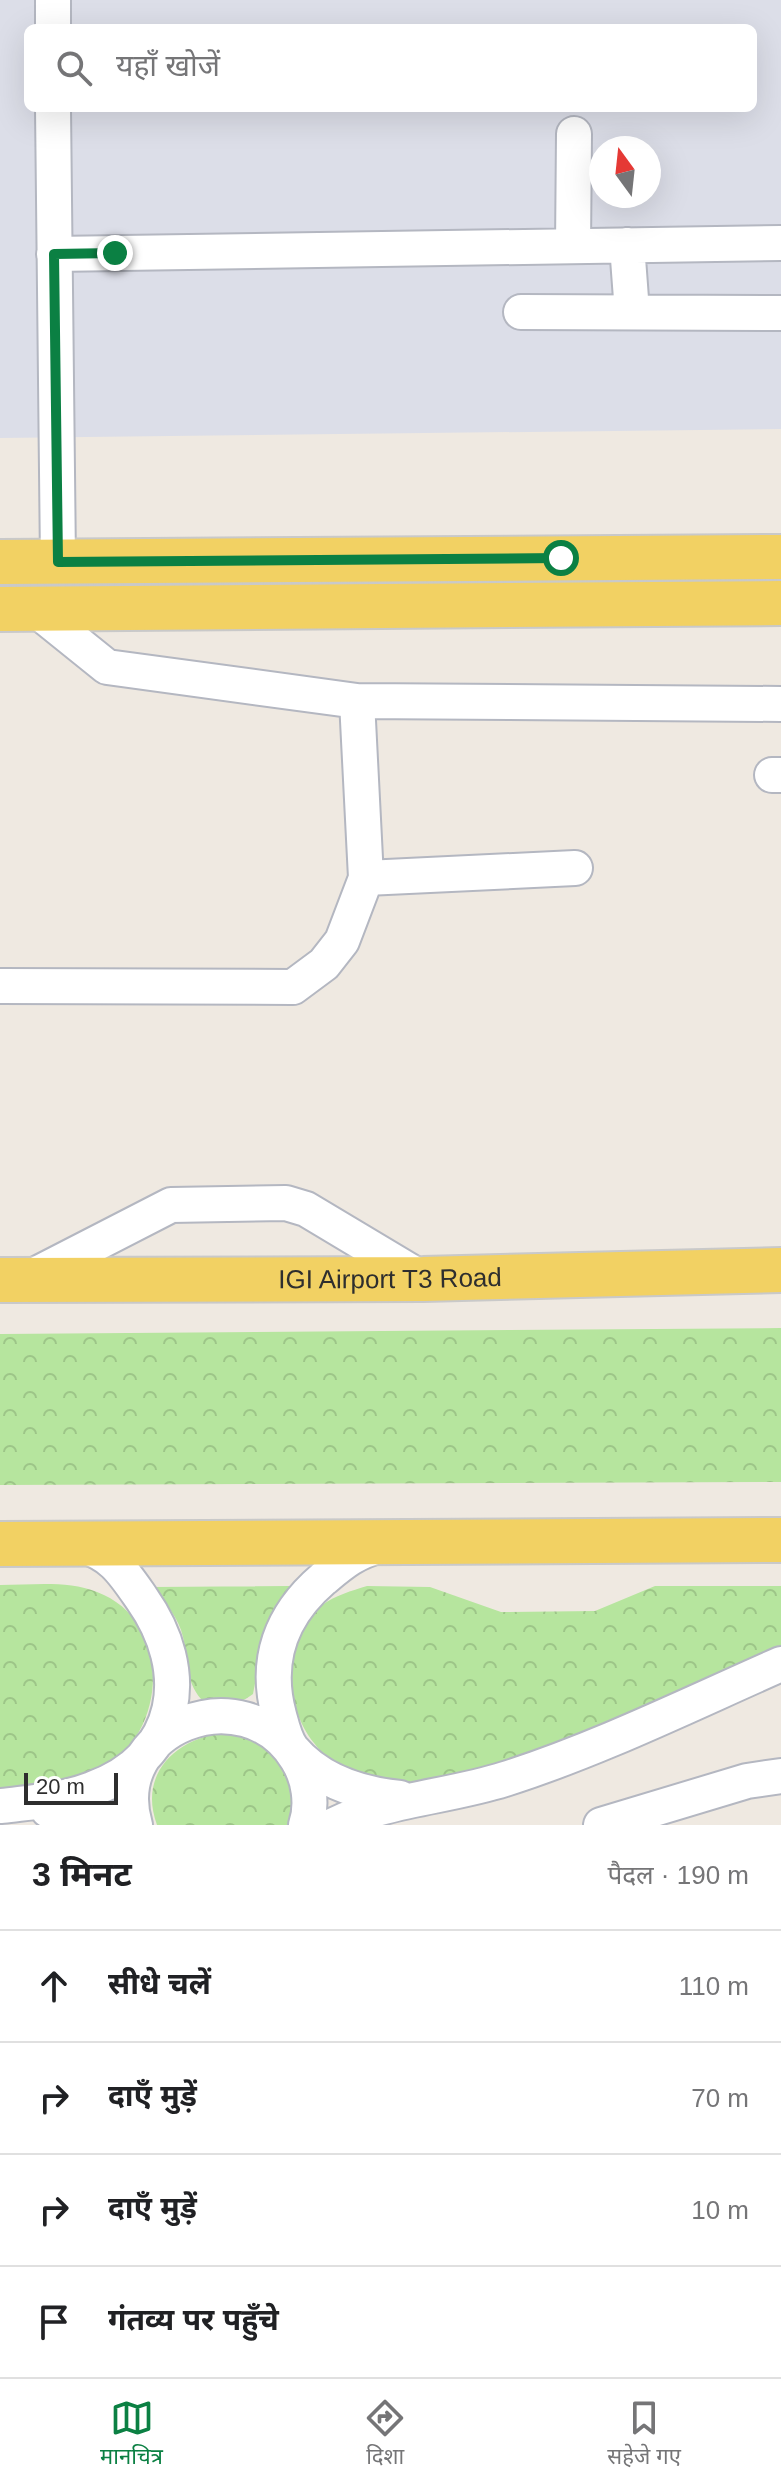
<!DOCTYPE html>
<html lang="hi">
<head>
<meta charset="utf-8">
<style>
  :root { --surface:#fff; --page:#f2f2f2; --text:#202124; --muted:#757577; --line:#e0e0e0; --accent:#0b8043 }
  body { margin:0; font-family:Helvetica,"Noto Sans Devanagari",sans-serif; background:var(--page); color:var(--text) }
  .compass { position:absolute; left:589px; top:136px; width:72px; height:72px; border-radius:50%; background:var(--surface); box-shadow:0 8px 32px #0002; rotate:345deg }
  .scale { position:absolute; left:24px; bottom:20px; width:94px; box-sizing:border-box; padding-left:8px; border:4px solid #2e2e2e; border-top:0; font-size:22px; line-height:28px; white-space:nowrap; color:#2e2e2e; -webkit-text-stroke:6px #fff; paint-order:stroke }
  .stop { position:absolute; width:24px; height:24px; margin:-18px; border:6px solid #0b8043; border-radius:50%; background:#fff }
  .stop.end { background:#0b8043; border-color:#fff; box-shadow:0 2px 8px #0008 }
  .list { margin:0; padding:0; list-style:none }
  h2 { display:flex; justify-content:space-between; align-items:center; height:104px; margin:0; padding:0 32px; font-size:34px }
  h2 small { font-size:26px; font-weight:400; color:var(--muted) }
  .list li { display:grid; grid-template-columns:52px 1fr auto; gap:24px; align-items:center; box-sizing:border-box; height:112px; padding:0 32px; border-top:2px solid var(--line) }
  .list b { display:block; font-size:30px; white-space:nowrap }
  .list em { font-size:26px; font-style:normal; color:var(--muted) }
  .icon { flex:none; width:44px; height:44px; fill:none; stroke:currentColor; stroke-width:2; stroke-linecap:round; stroke-linejoin:round }
  .map { position:relative; flex:none; width:781px; height:1825px; overflow:hidden }
  .search { position:absolute; background:var(--surface); box-shadow:0 8px 32px #0002; left:24px; right:24px; top:24px; height:88px; display:flex; align-items:center; gap:20px; box-sizing:border-box; padding:0 28px; border-radius:12px; color:var(--muted); font-size:30px }
  .sheet { height:552px; background:var(--surface) }
  nav { display:flex; justify-content:space-around; align-items:center; box-sizing:border-box; height:112px; border-top:2px solid var(--line); background:var(--surface); font-size:22px; color:var(--muted) }
  nav a { display:grid; justify-items:center; gap:4px }
  nav .on { color:var(--accent) }
  .map>svg:first-child { display:block }
</style>
</head>
<body>
<div class="map">
<svg width="781" height="1825" viewBox="0 0 781 1825">
  <defs>
    <pattern id="park-crowns" width="20" height="18" patternUnits="userSpaceOnUse" patternTransform="scale(2)"><rect width="20" height="18" fill="#b6e59e"/><path d="M2 6a3 3 0 1 1 6 0M12 15a3 3 0 1 1 6 0" fill="none" stroke="#9dc588"/></pattern>
  </defs>
  <rect width="100%" height="100%" fill="#efe9e1"/>
  <path fill="#dcdee8" fill-rule="evenodd" d="M0 0H781V429L0 438ZM28 28H753V108H28ZM601 148H649V196H601Z"/>
  <path fill="url(#park-crowns)" d="M781 1328V1482L0 1485V1334Z
    M0 1585C32 1585 67 1580 97 1592 174 1621 168 1734 101 1770 70 1787 35 1787 0 1789Z
    M291 1586C257 1628 263 1645 253 1694 238 1706 219 1705 201 1699 185 1680 188 1660 183 1637 179 1618 165 1603 153 1587Z
    M367 1586 430 1587 501 1612 595 1611 655 1586H781V1648L525 1759C465 1780 407 1794 346 1771 333 1767 322 1753 314 1743 284 1705 277 1636 322 1605 336 1595 351 1591 367 1586Z
    M229 1732C270 1742 309 1779 289 1825H157C137 1771 180 1736 229 1732Z"/>
  <g fill="none" stroke-linecap="round" stroke-linejoin="round">
    <defs>
      <path id="minor" d="M53 0V28
        M53 108 58 562
        M627 245 632 312
        M573 246 574 134
        M54 254 781 243
        M521 312 781 313
        M35 609 107 667 357 701 781 704
        M772 775H781
        M366 878 575 868
        M0 986 293 987 324 964 342 941 366 878 357 701
        M25 1280 171 1205 286 1203 306 1209 423 1279
        M380 1546C356 1551 341 1564 323 1579 281 1615 264 1660 279 1715 282 1726 285 1740 292 1749 319 1781 360 1794 400 1798
        M2 1806C32 1802 64 1800 92 1789 181 1757 193 1671 142 1599 124 1573 112 1553 80 1545
        M48 1810 99 1814 122 1825
        M135 1825C106 1728 244 1673 297 1759 309 1778 313 1804 306 1825
        M334 1825C387 1799 449 1797 505 1779 599 1749 690 1704 781 1664
        M601 1825 747 1781 781 1776"/>
      <g id="major">
        <path d="M0 562 781 557"/>
        <path d="M0 609 781 603"/>
        <path id="s1" d="M0 1280 423 1279 781 1270"/>
        <path d="M0 1544 781 1540"/>
      </g>
    </defs>
    <use href="#minor" stroke="#b4b7c1" stroke-width="38"/>
    <use href="#major" stroke="#c9c9c9" stroke-width="48"/>
    <use href="#minor" stroke="#fff" stroke-width="34"/>
    <use href="#major" stroke="#f2d163" stroke-width="44"/>
  </g>
  <g fill="none" stroke-linecap="round" stroke-linejoin="round">
    <path stroke="#0b8043" stroke-width="10" d="M115 253 54 254 58 562 561 558"/>
  </g>
  <g text-anchor="middle" dominant-baseline="central" stroke-width="8" stroke-linejoin="round" paint-order="stroke">
    <g font-size="26" fill="#2e2e2e" stroke="#fff">
      <text stroke="none"><textPath href="#s1" startOffset="390">IGI Airport T3 Road</textPath></text>
    </g>
  </g>
</svg>
<svg class="compass" viewBox="-18 -18 36 36"><path d="M0-13l5 13h-10z" fill="#e53935"/><path d="M0 13l5-13h-10z" fill="#757577"/></svg>
<div class="scale">20 m</div>
<div class="stop" style="left:561px;top:558px"></div>
<div class="stop end" style="left:115px;top:253px"></div>
<div class="search"><svg class="icon" aria-label="search" viewBox="0 0 24 24"><circle cx="10" cy="10" r="6"/><path d="M15 15l6 6"/></svg>यहाँ खोजें</div>
</div>
<section class="sheet">
<h2>3 मिनट<small>पैदल · 190 m</small></h2>
<ul class="list">
<li><svg class="icon" aria-label="ahead" viewBox="0 0 24 24"><path d="M12 20V5M6 11l6-6 6 6"/></svg><div><b>सीधे चलें</b></div><em>110 m</em></li>
<li><svg class="icon" aria-label="right" viewBox="0 0 24 24"><path d="M7 20v-9h11M14 6l5 5-5 5"/></svg><div><b>दाएँ मुड़ें</b></div><em>70 m</em></li>
<li><svg class="icon" aria-label="right" viewBox="0 0 24 24"><path d="M7 20v-9h11M14 6l5 5-5 5"/></svg><div><b>दाएँ मुड़ें</b></div><em>10 m</em></li>
<li><svg class="icon" aria-label="arrive" viewBox="0 0 24 24"><path d="M6 21V4h12l-3 4 3 4H6"/></svg><div><b>गंतव्य पर पहुँचे</b></div></li>
</ul>
</section>
<nav>
<a class="on"><svg class="icon" aria-label="map" viewBox="0 0 24 24"><path d="M3 6l6-2 6 2 6-2v14l-6 2-6-2-6 2zM9 4v14M15 6v14"/></svg>मानचित्र</a>
<a><svg class="icon" aria-label="directions" viewBox="0 0 24 24"><path d="M12 3l9 9-9 9-9-9zM9 14v-3h6M13 9l2 2-2 2"/></svg>दिशा</a>
<a><svg class="icon" aria-label="saved" viewBox="0 0 24 24"><path d="M7 4h10v16l-5-4-5 4z"/></svg>सहेजे गए</a>
</nav>
</body>
</html>
